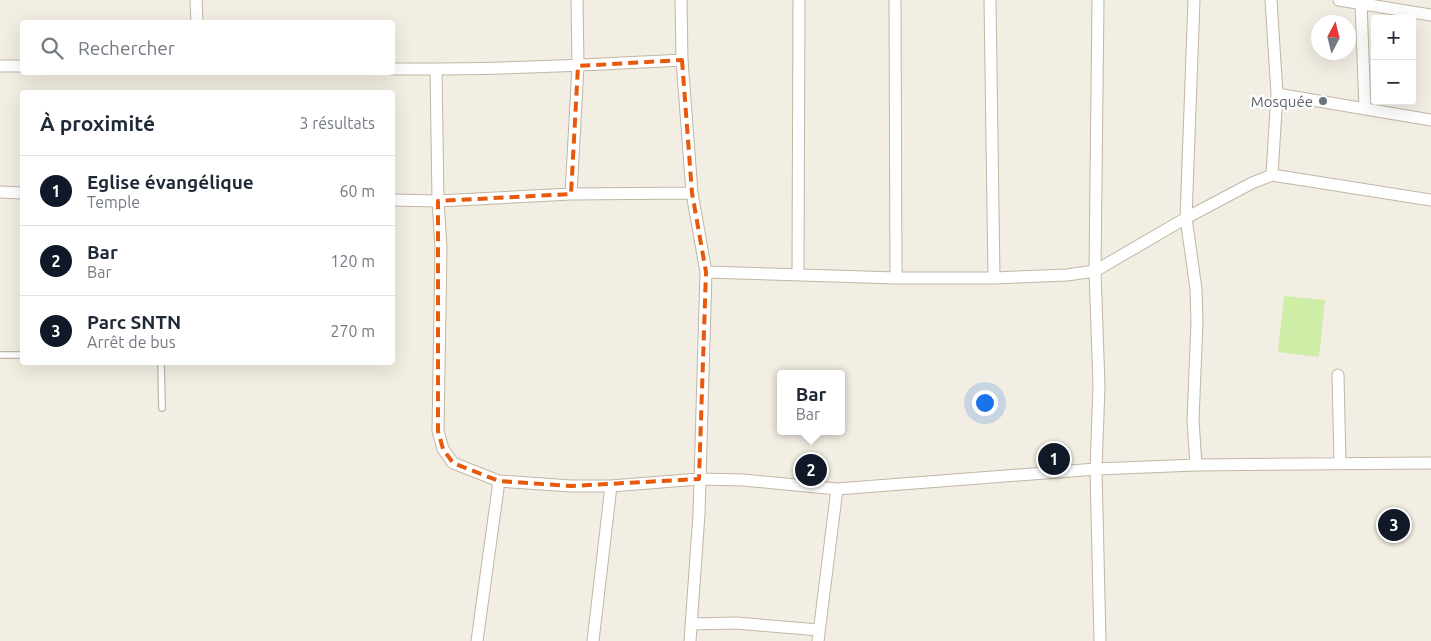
<!DOCTYPE html>
<html lang="fr">
<head>
<meta charset="utf-8">
<style>
  :root { --surface:#fff; --page:#f2f2f3; --text:#1f2937; --muted:#747a83; --line:#e0e1e3; --accent:#111827 }
  body { margin:0; font-family:Ubuntu,sans-serif; background:var(--page); color:var(--text) }
  .controls { position:absolute; right:15px; top:15px; display:grid; overflow:hidden; border-radius:5px; box-shadow:0 5px 20px #0002 }
  .controls button { width:45px; height:45px; display:grid; place-items:center; padding:0; border:0; border-bottom:1px solid var(--line); background:var(--surface); color:var(--text); font:25px sans-serif }
  .compass { position:absolute; left:1311px; top:15px; width:45px; height:45px; border-radius:50%; background:var(--surface); box-shadow:0 5px 20px #0002; rotate:7deg }
  .you { position:absolute; left:984px; top:402px; width:18px; height:18px; margin:-12px; border:4px solid #fff; border-radius:50%; background:#1a73e8; box-shadow:0 0 0 8px #1a73e833 }
  .badge { display:grid; place-items:center; width:32px; height:32px; border-radius:50%; background:var(--accent); color:#fff; font-size:16px; font-weight:700 }
  .pin { position:absolute; translate:-50% -50%; border:2px solid #fff; box-shadow:0 1px 5px #0006 }
  .popup { position:absolute; left:777px; top:370px; width:68px; height:65px; box-sizing:border-box; display:grid; place-content:center; border-radius:5px; background:var(--surface); filter:drop-shadow(0 1px 4px #0005); font-size:16px; white-space:nowrap; color:var(--muted) }
  .popup b { font-size:19px; color:var(--text) }
  .popup::after { content:''; position:absolute; left:50%; top:100%; margin-left:-10px; border:10px solid transparent; border-top-color:var(--surface) }
  .list { margin:0; padding:0; list-style:none }
  h2 { display:flex; justify-content:space-between; align-items:center; height:65px; margin:0; padding:0 20px; font-size:21px }
  h2 small { font-size:16px; font-weight:400; color:var(--muted) }
  .list li { display:grid; grid-template-columns:32px 1fr auto; gap:15px; align-items:center; box-sizing:border-box; height:70px; padding:0 20px; border-top:1px solid var(--line) }
  .list b { display:block; font-size:19px; white-space:nowrap }
  .list p { margin:0; font-size:16px; white-space:nowrap; color:var(--muted) }
  .list em { font-size:16px; font-style:normal; color:var(--muted) }
  .icon { flex:none; width:28px; height:28px; fill:none; stroke:currentColor; stroke-width:2; stroke-linecap:round; stroke-linejoin:round }
  .map { position:relative; flex:none; width:1431px; height:641px; overflow:hidden }
  .search { position:absolute; background:var(--surface); box-shadow:0 5px 20px #0002; left:20px; top:20px; width:375px; height:55px; display:flex; align-items:center; gap:12px; box-sizing:border-box; padding:0 18px; border-radius:5px; color:var(--muted); font-size:19px }
  .panel { position:absolute; background:var(--surface); box-shadow:0 5px 20px #0002; left:20px; top:90px; width:375px; height:275px; border-radius:5px }
  .map>svg:first-child { display:block }
</style>
</head>
<body>
<div class="map">
<svg width="1431" height="641" viewBox="0 0 1431 641">
  <rect width="100%" height="100%" fill="#f3eee3"/>
  <path fill="#ceeda6" d="M1284 296 1325 300 1319 357 1278 352Z"/>
  <g fill="none" stroke-linecap="round" stroke-linejoin="round">
    <defs>
      <path id="lane" d="M0 355H22
        M161 362 162 408"/>
      <path id="street" d="M196 0 197 22
        M681 0 682 60 692 193 706 272 699 514 690 641
        M895 0 896 278
        M990 0 994 278
        M1098 0 1095 271 1099 386 1096 469 1100 641
        M1194 0 1186 218 1196 289 1197 322 1193 420 1196 465
        M1271 0 1277 94 1272 175
        M1339 0 1431 15
        M1361 3 1365 109
        M0 66H22
        M392 69C489 70 586 65 682 60
        M436 69 438 201 441 247 438 431 443 449 453 463 499 481 571 486H611L699 479 743 480 837 489 1096 469 1196 465 1431 463
        M1277 94 1431 120
        M0 192 22 193
        M571 194 578 66 577 0
        M392 200 438 201 571 194 692 193
        M706 272 896 278H994L1067 275 1095 271 1186 218 1252 183 1272 175 1431 200
        M798 275 799 0
        M1338 375 1340 463
        M691 624 736 623 819 630
        M477 641 499 481
        M593 641 611 486
        M818 641 837 489"/>
    </defs>
    <use href="#lane" stroke="#c0b6a4" stroke-width="8"/>
    <use href="#street" stroke="#c0b6a4" stroke-width="13"/>
    <use href="#lane" stroke="#fff" stroke-width="5.5"/>
    <use href="#street" stroke="#fff" stroke-width="11"/>
  </g>
  <path fill="none" stroke="#e8590c" stroke-width="4" stroke-dasharray="10 6" stroke-linejoin="round" d="M682 60 692 193 706 272 699 479 571 486 499 481 453 463 443 449 438 431V201L571 194 578 66Z"/>
  <circle fill="#6b7280" stroke="#fff" stroke-width="2" cx="1323" cy="101" r="5"/>
  <g text-anchor="middle" dominant-baseline="central" stroke-width="4.5" stroke-linejoin="round" paint-order="stroke">
    <g font-size="15" fill="#5b616d" stroke="#fff" text-anchor="end">
      <text x="1313" y="101">Mosquée</text>
    </g>
  </g>
</svg>
<div class="controls">
<button>+</button>
<button>−</button>
</div>
<svg class="compass" viewBox="-18 -18 36 36"><path d="M0-13l5 13h-10z" fill="#e53935"/><path d="M0 13l5-13h-10z" fill="#747a83"/></svg>
<div class="you"></div>
<div class="pin badge" style="left:1054px;top:459px">1</div>
<div class="pin badge" style="left:811px;top:470px">2</div>
<div class="popup"><b>Bar</b>Bar</div>
<div class="pin badge" style="left:1394px;top:525px">3</div>
<div class="search"><svg class="icon" aria-label="search" viewBox="0 0 24 24"><circle cx="10" cy="10" r="6"/><path d="M15 15l6 6"/></svg>Rechercher</div>
<section class="panel">
<h2>À proximité<small>3 résultats</small></h2>
<ul class="list">
<li><span class="badge">1</span><div><b>Eglise évangélique</b><p>Temple</p></div><em>60 m</em></li>
<li><span class="badge">2</span><div><b>Bar</b><p>Bar</p></div><em>120 m</em></li>
<li><span class="badge">3</span><div><b>Parc SNTN</b><p>Arrêt de bus</p></div><em>270 m</em></li>
</ul>
</section>
</div>
</body>
</html>
